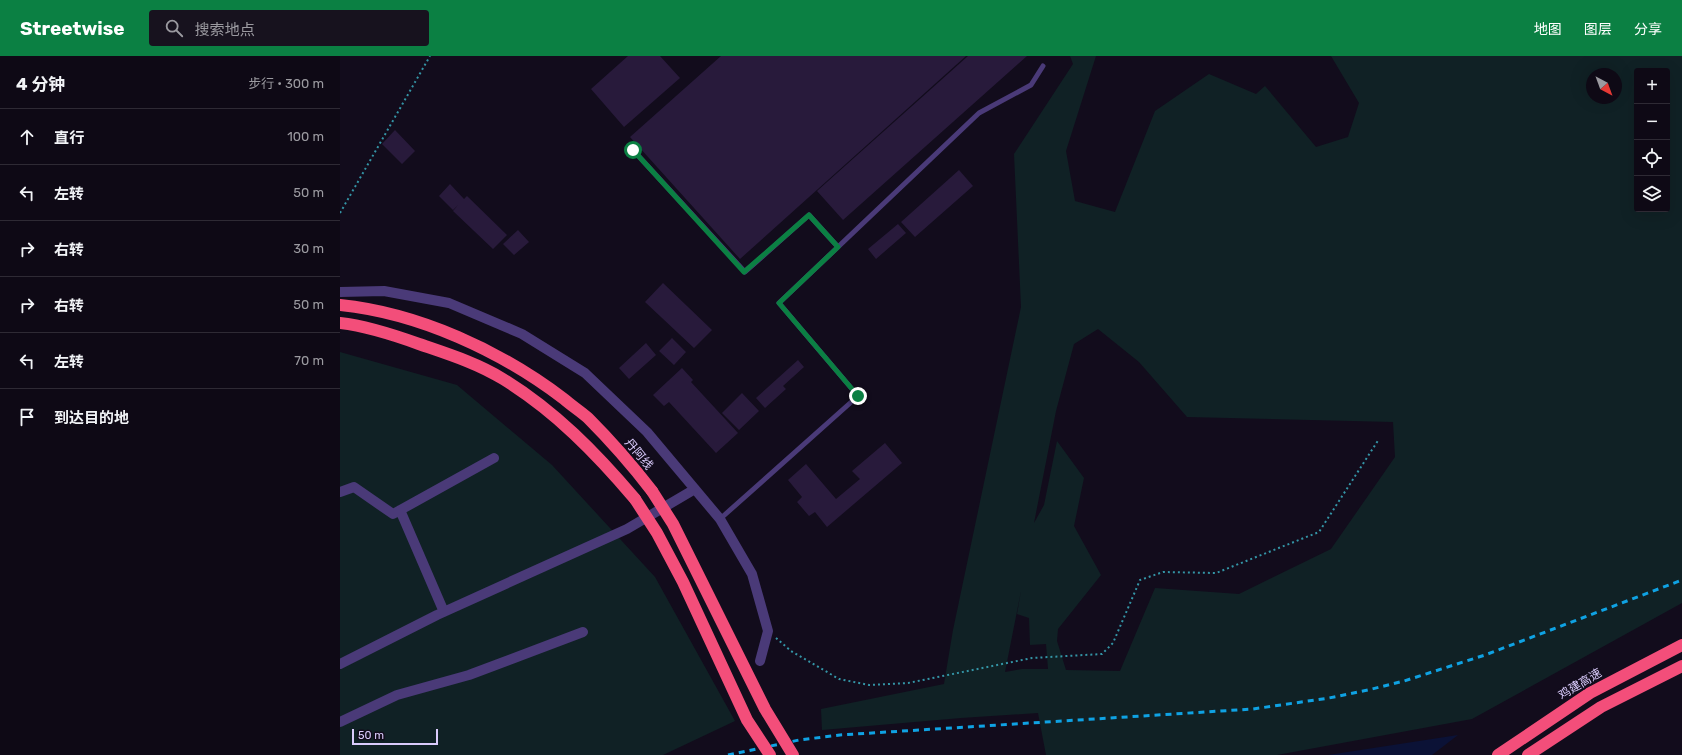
<!DOCTYPE html>
<html lang="zh">
<head>
<meta charset="utf-8">
<style>
  :root { --surface:#0e0915; --page:#17121e; --text:#f1f3f6; --muted:#9b9aa0; --line:#2e2a34; --accent:#0b8043 }
  body { margin:0; font-family:Rubik,"Noto Sans SC",sans-serif; background:var(--page); color:var(--text) }
  .controls { position:absolute; right:12px; top:12px; display:grid; overflow:hidden; border-radius:4px; box-shadow:0 4px 16px #0002 }
  .controls button { width:36px; height:36px; display:grid; place-items:center; padding:0; border:0; border-bottom:1px solid var(--line); background:var(--surface); color:var(--text); font:20px sans-serif }
  .compass { position:absolute; left:1246px; top:12px; width:36px; height:36px; border-radius:50%; background:var(--surface); box-shadow:0 4px 16px #0002; rotate:139deg }
  .scale { position:absolute; left:12px; bottom:10px; width:86px; box-sizing:border-box; padding-left:4px; border:2px solid #dacbfc; border-top:0; font-size:11px; line-height:14px; white-space:nowrap; color:#dacbfc; -webkit-text-stroke:3px #120c1c; paint-order:stroke }
  .stop { position:absolute; width:12px; height:12px; margin:-9px; border:3px solid #0b8043; border-radius:50%; background:#fff }
  .stop.end { background:#0b8043; border-color:#fff; box-shadow:0 1px 4px #0008 }
  .list { margin:0; padding:0; list-style:none }
  h2 { display:flex; justify-content:space-between; align-items:center; height:52px; margin:0; padding:0 16px; font-size:17px }
  h2 small { font-size:13px; font-weight:400; color:var(--muted) }
  .list li { display:grid; grid-template-columns:26px 1fr auto; gap:12px; align-items:center; box-sizing:border-box; height:56px; padding:0 16px; border-top:1px solid var(--line) }
  .list b { display:block; font-size:15px; white-space:nowrap }
  .list em { font-size:13px; font-style:normal; color:var(--muted) }
  .icon { flex:none; width:22px; height:22px; fill:none; stroke:currentColor; stroke-width:2; stroke-linecap:round; stroke-linejoin:round }
  .map { position:relative; flex:none; width:1342px; height:699px; overflow:hidden }
  header { display:flex; align-items:center; gap:24px; box-sizing:border-box; height:56px; padding:0 20px; background:var(--accent); color:#fff }
  header strong { font-size:19px }
  nav { display:flex; gap:22px; margin-inline-start:auto; font-size:14px }
  .search { width:280px; height:36px; background:var(--page); display:flex; align-items:center; gap:10px; box-sizing:border-box; padding:0 14px; border-radius:4px; color:var(--muted); font-size:15px }
  main { display:flex }
  aside { flex:1; background:var(--surface) }
  .map>svg:first-child { display:block }
</style>
</head>
<body>
<header>
<strong>Streetwise</strong>
<div class="search"><svg class="icon" aria-label="search" viewBox="0 0 24 24"><circle cx="10" cy="10" r="6"/><path d="M15 15l6 6"/></svg>搜索地点</div>
<nav><a>地图</a><a>图层</a><a>分享</a></nav>
</header>
<main>
<aside>
<h2>4 分钟<small>步行 · 300 m</small></h2>
<ul class="list">
<li><svg class="icon" aria-label="ahead" viewBox="0 0 24 24"><path d="M12 20V5M6 11l6-6 6 6"/></svg><div><b>直行</b></div><em>100 m</em></li>
<li><svg class="icon" aria-label="left" viewBox="0 0 24 24"><path d="M17 20v-9H6M10 6l-5 5 5 5"/></svg><div><b>左转</b></div><em>50 m</em></li>
<li><svg class="icon" aria-label="right" viewBox="0 0 24 24"><path d="M7 20v-9h11M14 6l5 5-5 5"/></svg><div><b>右转</b></div><em>30 m</em></li>
<li><svg class="icon" aria-label="right" viewBox="0 0 24 24"><path d="M7 20v-9h11M14 6l5 5-5 5"/></svg><div><b>右转</b></div><em>50 m</em></li>
<li><svg class="icon" aria-label="left" viewBox="0 0 24 24"><path d="M17 20v-9H6M10 6l-5 5 5 5"/></svg><div><b>左转</b></div><em>70 m</em></li>
<li><svg class="icon" aria-label="arrive" viewBox="0 0 24 24"><path d="M6 21V4h12l-3 4 3 4H6"/></svg><div><b>到达目的地</b></div></li>
</ul>
</aside>
<div class="map">
<svg width="1342" height="699" viewBox="0 0 1342 699">
  <rect width="100%" height="100%" fill="#120c1c"/>
  <path fill="#102125" fill-rule="evenodd" d="M730 0H756L726 95 735 145 775 156 815 55 869 18 916 38 925 30 976 91 1008 81 1019 47 991 0H1342V547L1132 663 937 699H706L698 657 621 662 482 674 481 653 604 628 613 574 681 251 674 98 733 8ZM1297 15H1327V153H1297ZM1252 18H1276V42H1252ZM758 273 799 306 847 361 1053 366 1055 401 991 493 899 538 815 532 780 615 726 614 717 585 718 573 761 519 734 470 744 422 717 385 704 449 694 467 716 355 734 288ZM681 535 677 558 689 562 690 589 706 588 708 613H682L665 616Z
    M0 296 117 329 212 409 315 521 395 665 323 699H0Z"/>
  <path fill="#0b1236" d="M1118 679 1092 699H988Z"/>
  <path fill="#281a3b" d="M288 0H320L340 22 284 71 251 33Z
    M381 0H626L400 203 290 81Z
    M628 0H687L503 164 477 135Z
    M55 74 75 95 62 108 42 88Z
    M619 114 633 130 575 181 561 166Z
    M110 128 124 143 127 140 167 179 153 193 113 155 118 149 113 154 99 140Z
    M558 168 566 177 536 203 528 193Z
    M178 174 189 186 174 199 163 188Z
    M323 227 372 274 354 292 305 246Z
    M332 282 346 296 334 309 319 295Z
    M306 287 316 299 289 323 279 312Z
    M458 304 464 311 443 330 446 333 425 352 416 342Z
    M342 312 353 324 351 326 398 377 376 397 329 346 324 350 313 339Z
    M402 337 419 355 399 374 382 357Z
    M545 387 562 407 487 471 475 456 469 460 457 446 462 441 448 424 466 408 496 443 520 423 512 415Z"/>
  <g fill="none" stroke-linecap="round" stroke-linejoin="round">
    <path stroke="#3495a6" stroke-width="2" stroke-dasharray="2 3" stroke-linecap="butt" d="M0 157 90 0
      M436 582 451 595 499 623 529 629 568 627 692 602 762 598 773 587 800 524 823 516 876 517 979 476 1039 383"/>
    <path stroke="#4a3a78" stroke-width="5" d="M293 94 405 216 469 159 498 191
      M380 463 518 340 439 247 639 57 691 29 703 10"/>
    <path stroke="#4a3a78" stroke-width="10" d="M0 236 44 235 109 247 182 278 245 317 307 376 380 463 412 518 428 575 420 605
      M0 436 14 431 53 458 154 402
      M60 454 104 556
      M0 608 97 559 287 473 355 433
      M0 666 57 639 129 619 243 576"/>
    <path stroke="#f34e7a" stroke-width="12" d="M0 249C79 257 161 295 224 343 232 350 240 355 248 362 271 385 292 409 312 435
      M0 267C27 270 54 279 79 288 108 298 137 307 163 323 215 355 256 397 295 443
      M1158 699 1250 637 1342 589
      M1188 699 1261 651 1342 610"/>
    <path stroke="#0fa2e3" stroke-width="3" stroke-dasharray="6 5" stroke-linecap="butt" d="M388 699 459 684 500 679 913 653 989 642 1028 634 1064 625 1145 599 1342 524"/>
    <path stroke="#f34e7a" stroke-width="12" d="M312 435 333 468 425 653 453 699
      M295 443 317 477 343 526 407 664 430 699"/>
  </g>
  <g fill="none" stroke-linecap="round" stroke-linejoin="round">
    <path stroke="#0b8043" stroke-width="5" d="M293 94 404 216 469 159 498 191 439 247 518 340"/>
  </g>
  <g text-anchor="middle" dominant-baseline="central" stroke-width="4" stroke-linejoin="round" paint-order="stroke">
    <g font-size="12" fill="#dacbfc" stroke="#120c1c">
      <text transform="translate(299 398) rotate(50)">丹阿线</text>
      <text transform="translate(1240 628) rotate(-31)">鸡建高速</text>
    </g>
  </g>
</svg>
<div class="controls">
<button>+</button>
<button>−</button>
<button><svg class="icon" aria-label="locate" viewBox="0 0 24 24"><circle cx="12" cy="12" r="6"/><path d="M12 2v4M12 18v4M2 12h4M18 12h4"/></svg></button>
<button><svg class="icon" aria-label="layers" viewBox="0 0 24 24"><path d="M12 4l9 5-9 5-9-5zM3 14l9 5 9-5"/></svg></button>
</div>
<svg class="compass" viewBox="-18 -18 36 36"><path d="M0-13l5 13h-10z" fill="#e53935"/><path d="M0 13l5-13h-10z" fill="#9b9aa0"/></svg>
<div class="scale">50 m</div>
<div class="stop" style="left:293px;top:94px"></div>
<div class="stop end" style="left:518px;top:340px"></div>
</div>
</main>
</body>
</html>
